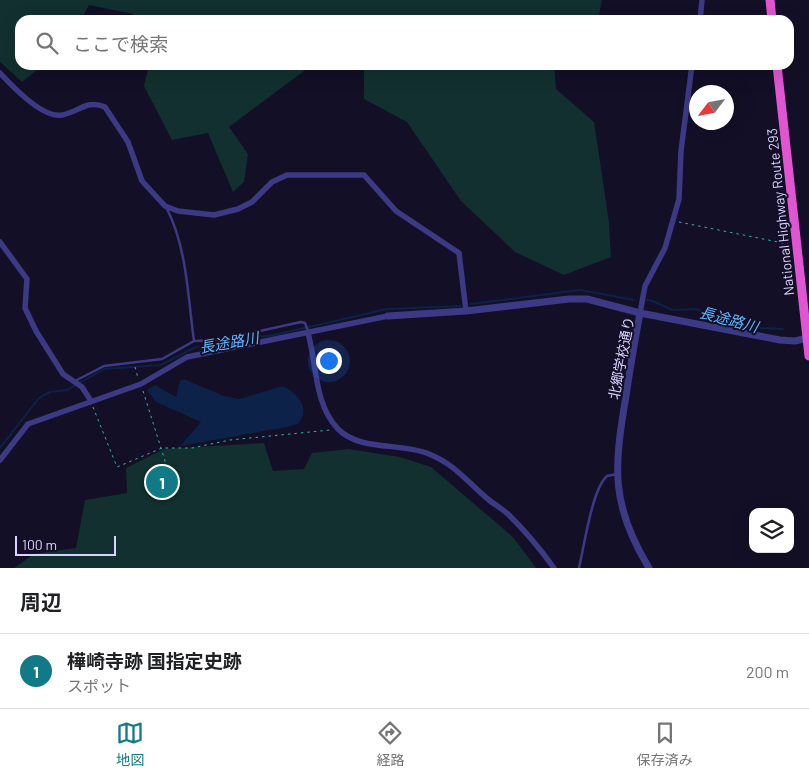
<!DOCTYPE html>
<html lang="ja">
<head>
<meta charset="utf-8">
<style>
  :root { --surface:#fff; --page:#f6f6f6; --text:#202124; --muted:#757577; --line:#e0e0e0; --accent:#127987 }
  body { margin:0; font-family:Barlow,"Noto Sans JP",sans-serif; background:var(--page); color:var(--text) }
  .controls { position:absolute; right:15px; bottom:15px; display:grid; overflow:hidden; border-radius:10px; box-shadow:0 5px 20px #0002 }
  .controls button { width:45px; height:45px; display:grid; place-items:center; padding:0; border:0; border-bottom:1px solid var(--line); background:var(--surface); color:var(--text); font:25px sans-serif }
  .compass { position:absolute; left:689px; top:85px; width:45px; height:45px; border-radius:50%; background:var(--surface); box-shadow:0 5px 20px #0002; rotate:238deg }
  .scale { position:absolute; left:15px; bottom:12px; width:101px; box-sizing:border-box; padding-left:5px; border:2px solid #d9d4ff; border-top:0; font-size:14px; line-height:18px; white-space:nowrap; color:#d9d4ff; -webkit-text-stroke:4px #130f26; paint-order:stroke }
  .you { position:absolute; left:328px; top:360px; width:18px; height:18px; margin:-12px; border:4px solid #fff; border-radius:50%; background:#1a73e8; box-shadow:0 0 0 8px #1a73e833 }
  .badge { display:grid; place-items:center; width:32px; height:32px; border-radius:50%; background:var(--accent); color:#fff; font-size:16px; font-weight:700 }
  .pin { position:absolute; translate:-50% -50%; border:2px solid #fff; box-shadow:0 1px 5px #0006 }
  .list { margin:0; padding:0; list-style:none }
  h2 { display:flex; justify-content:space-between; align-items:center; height:65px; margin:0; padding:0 20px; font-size:21px }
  h2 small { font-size:16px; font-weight:400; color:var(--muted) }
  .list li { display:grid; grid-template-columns:32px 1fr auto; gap:15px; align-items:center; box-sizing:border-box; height:75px; padding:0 20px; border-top:1px solid var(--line) }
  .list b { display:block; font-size:19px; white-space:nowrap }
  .list p { margin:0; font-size:16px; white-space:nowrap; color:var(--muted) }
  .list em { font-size:16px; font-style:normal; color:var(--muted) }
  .icon { flex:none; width:28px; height:28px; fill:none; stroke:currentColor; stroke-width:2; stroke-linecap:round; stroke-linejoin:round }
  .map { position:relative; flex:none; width:809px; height:568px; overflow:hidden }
  .search { position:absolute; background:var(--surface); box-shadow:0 5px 20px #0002; left:15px; right:15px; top:15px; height:55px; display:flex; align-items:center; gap:12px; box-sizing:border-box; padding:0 18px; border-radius:15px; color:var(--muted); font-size:19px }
  .sheet { height:140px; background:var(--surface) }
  nav { display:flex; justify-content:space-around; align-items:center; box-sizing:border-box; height:70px; border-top:1px solid var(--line); background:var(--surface); font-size:14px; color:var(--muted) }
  nav a { display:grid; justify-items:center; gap:2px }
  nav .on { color:var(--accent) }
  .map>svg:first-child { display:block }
</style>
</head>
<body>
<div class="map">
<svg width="809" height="568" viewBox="0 0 809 568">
  <rect width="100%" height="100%" fill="#130f26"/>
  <path fill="#12302f" d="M0 0H602L598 20H137L133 14 89 5 81 20H20V65H43L22 82 0 62Z
    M149 65H312L229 127 248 154 244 182 233 192 208 133 172 140 144 86Z
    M364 65H554L556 89 594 122 609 222 611 257 564 275 515 252 461 201 407 122 364 99Z
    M264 443 273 471 304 469 312 453 348 449 400 457 431 467 513 537 536 568H14L34 554 76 548 85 500 127 493 126 468 164 449Z"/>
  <path fill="#0c2248" d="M184 379 224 396 239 399 283 386C298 394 311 408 298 424L287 427 180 446 201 422 156 402 147 390 155 385 176 397 180 381Z"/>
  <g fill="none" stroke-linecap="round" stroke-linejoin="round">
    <path stroke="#0c2248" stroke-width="2" d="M647 300 653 301 672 310 696 309 715 317 761 328 783 329
      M471 304 580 290 634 300
      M0 448 39 398 50 392 67 390 104 369 161 365 196 347 218 345 232 340 274 335 387 309 460 306"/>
    <path stroke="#2fb8b0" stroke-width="1" stroke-dasharray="2.5 4" stroke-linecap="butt" d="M679 222 788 244
      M135 367 138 378
      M143 391 166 464
      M93 407 117 467 162 448H192L230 440 330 430"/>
    <path stroke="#3d3a85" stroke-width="2.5" d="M167 209C187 248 188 298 194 341
      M75 381 104 366 162 359 194 341 219 340 301 322 305 323 308 331
      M579 568C584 547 592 489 607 476L617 474"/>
    <path stroke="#3d3a85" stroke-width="5.5" d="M700 20 702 0
      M0 73C12 86 43 119 62 115 79 112 87 99 105 107L128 142 142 181 165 206 178 211 214 215 238 209 252 202 272 182 287 175H364L396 211 459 253 466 311
      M0 242 27 279 25 308 36 331 63 374 82 387 91 401
      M640 313 645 286 665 248 679 199 681 151 692 65
      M308 333C317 365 314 404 338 429 361 452 401 442 429 454 456 465 467 482 489 500 495 505 504 510 510 516 526 532 541 550 554 568
      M0 460 28 424 141 384 187 357 388 316"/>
    <path stroke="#3d3a85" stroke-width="7" d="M388 316 466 311 569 299H587L640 313
      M649 568C610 504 614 467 626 396 630 368 635 340 640 313L780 340 795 341 807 338 809 334"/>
    <path stroke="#e055d1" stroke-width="9" d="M770 0 772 20
      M777 65 809 356"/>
  </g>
  <g text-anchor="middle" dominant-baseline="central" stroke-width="4" stroke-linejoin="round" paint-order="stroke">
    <g font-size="14" fill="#d9d4ff" stroke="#130f26">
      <text transform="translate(780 212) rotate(-96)">National Highway Route 293</text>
      <text transform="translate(621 358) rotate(-79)">北郷学校通り</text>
    </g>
    <g font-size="15" font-style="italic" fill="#62b6ff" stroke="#130f26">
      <text transform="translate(729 319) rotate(15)">長途路川</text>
      <text transform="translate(229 342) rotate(-10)">長途路川</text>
    </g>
  </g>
</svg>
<div class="controls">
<button><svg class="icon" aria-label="layers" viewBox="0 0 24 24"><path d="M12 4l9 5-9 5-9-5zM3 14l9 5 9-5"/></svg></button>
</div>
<svg class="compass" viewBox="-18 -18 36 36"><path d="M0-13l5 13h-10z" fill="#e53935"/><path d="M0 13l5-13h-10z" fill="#757577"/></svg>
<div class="scale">100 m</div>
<div class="you"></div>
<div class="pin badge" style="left:162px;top:482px">1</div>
<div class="search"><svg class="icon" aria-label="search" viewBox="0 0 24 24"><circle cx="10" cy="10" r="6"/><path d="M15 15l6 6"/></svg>ここで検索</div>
</div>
<section class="sheet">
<h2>周辺<small></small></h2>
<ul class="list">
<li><span class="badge">1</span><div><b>樺崎寺跡 国指定史跡</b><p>スポット</p></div><em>200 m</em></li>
</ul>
</section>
<nav>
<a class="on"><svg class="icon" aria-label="map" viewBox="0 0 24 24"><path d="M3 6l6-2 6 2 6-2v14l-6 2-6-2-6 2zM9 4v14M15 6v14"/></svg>地図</a>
<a><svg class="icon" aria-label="directions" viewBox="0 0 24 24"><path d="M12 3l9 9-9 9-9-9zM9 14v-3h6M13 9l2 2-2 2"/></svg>経路</a>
<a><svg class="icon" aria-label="saved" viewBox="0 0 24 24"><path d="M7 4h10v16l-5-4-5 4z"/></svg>保存済み</a>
</nav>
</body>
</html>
